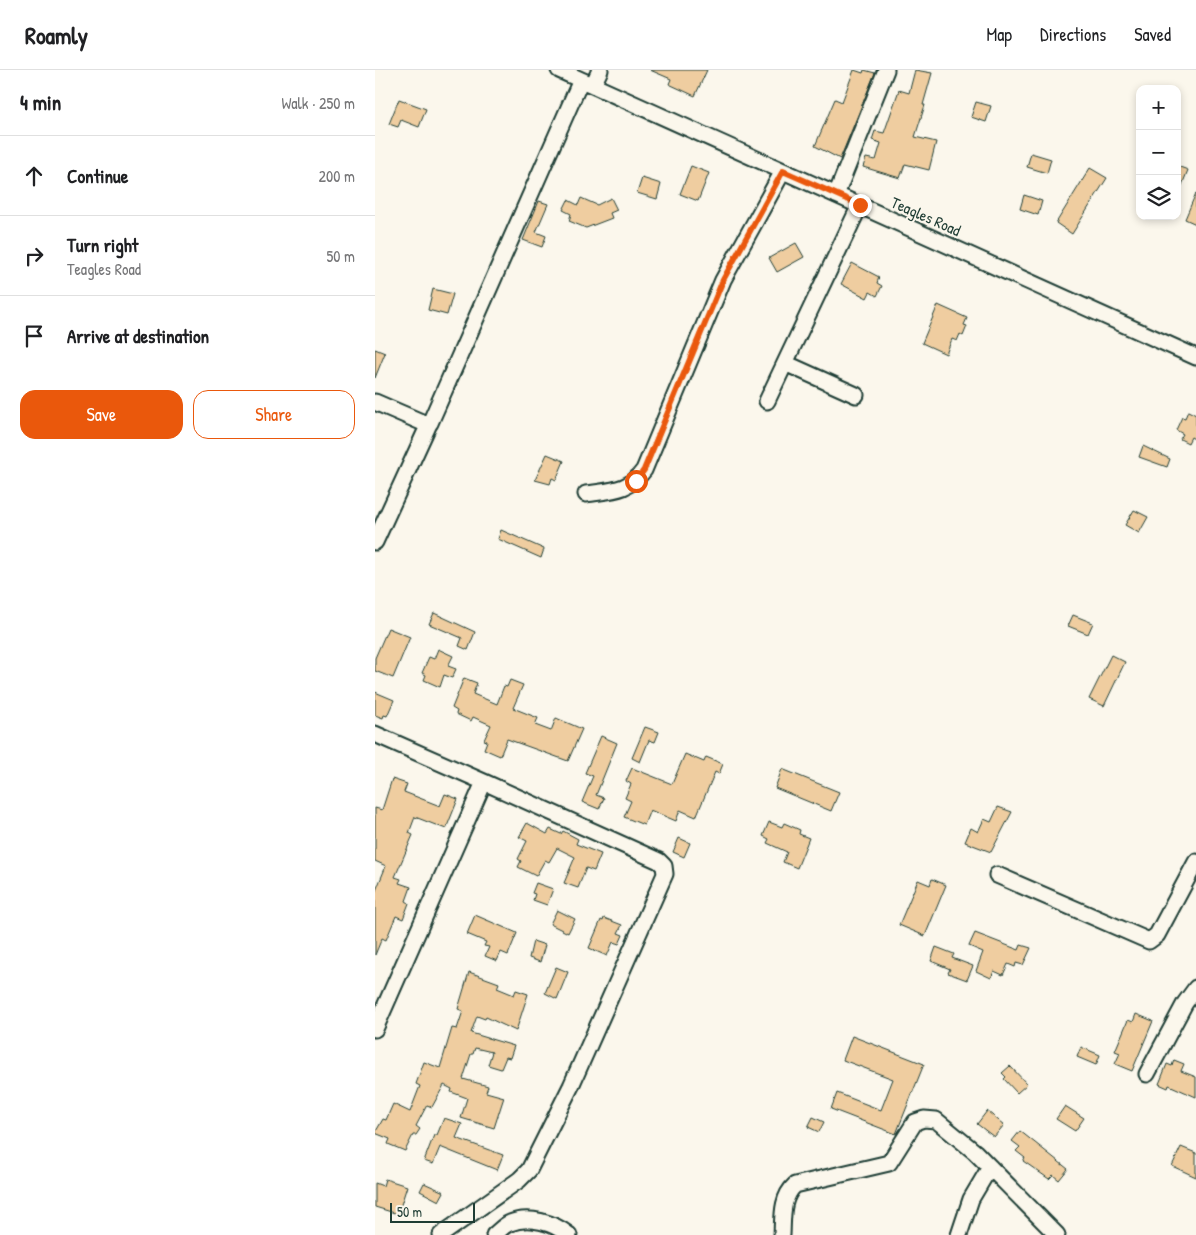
<!DOCTYPE html>
<html lang="en">
<head>
<meta charset="utf-8">
<style>
  :root { --surface:#fff; --page:#f2f2f2; --text:#202124; --muted:#757577; --line:#e0e0e0; --accent:#ea580c }
  body { margin:0; font-family:"Patrick Hand",sans-serif; background:var(--page); color:var(--text) }
  .controls { position:absolute; right:15px; top:15px; display:grid; overflow:hidden; border-radius:10px; box-shadow:0 2px 8px #0003 }
  .controls button { width:45px; height:45px; display:grid; place-items:center; padding:0; border:0; border-bottom:1px solid var(--line); background:var(--surface); color:var(--text); font:25px sans-serif }
  .scale { position:absolute; left:15px; bottom:12px; width:85px; box-sizing:border-box; padding-left:5px; border:2px solid #1f3d34; border-top:0; font-size:14px; line-height:18px; white-space:nowrap; color:#1f3d34; -webkit-text-stroke:4px #fbf7ec; paint-order:stroke }
  .stop { position:absolute; width:15px; height:15px; margin:-11px; border:4px solid #ea580c; border-radius:50%; background:#fff }
  .stop.end { background:#ea580c; border-color:#fff; box-shadow:0 1px 5px #0008 }
  .list { margin:0; padding:0; list-style:none }
  h2 { display:flex; justify-content:space-between; align-items:center; height:65px; margin:0; padding:0 20px; font-size:21px }
  h2 small { font-size:16px; font-weight:400; color:var(--muted) }
  .list li { display:grid; grid-template-columns:32px 1fr auto; gap:15px; align-items:center; box-sizing:border-box; height:80px; padding:0 20px; border-top:1px solid var(--line) }
  .list b { display:block; font-size:19px; white-space:nowrap }
  .list p { margin:0; font-size:16px; white-space:nowrap; color:var(--muted) }
  .list em { font-size:16px; font-style:normal; color:var(--muted) }
  .actions { display:flex; gap:10px; padding:15px 20px }
  .actions a { flex:1; padding:11px 0; border:1px solid var(--accent); border-radius:15px; text-align:center; font-size:18px; color:var(--accent) }
  .actions .main { background:var(--accent); color:#fff }
  .icon { flex:none; width:28px; height:28px; fill:none; stroke:currentColor; stroke-width:2; stroke-linecap:round; stroke-linejoin:round }
  .map { position:relative; flex:none; width:821px; height:1165px; overflow:hidden }
  header { display:flex; align-items:center; gap:30px; box-sizing:border-box; height:70px; padding:0 25px; background:var(--surface); border-bottom:1px solid var(--line) }
  header strong { font-size:24px }
  nav { display:flex; gap:28px; margin-inline-start:auto; font-size:18px }
  main { display:flex }
  aside { flex:1; background:var(--surface) }
  .map>svg:first-child { display:block }
</style>
</head>
<body>
<header>
<strong>Roamly</strong>
<nav><a>Map</a><a>Directions</a><a>Saved</a></nav>
</header>
<main>
<aside>
<h2>4 min<small>Walk · 250 m</small></h2>
<ul class="list">
<li><svg class="icon" aria-label="ahead" viewBox="0 0 24 24"><path d="M12 20V5M6 11l6-6 6 6"/></svg><div><b>Continue</b></div><em>200 m</em></li>
<li><svg class="icon" aria-label="right" viewBox="0 0 24 24"><path d="M7 20v-9h11M14 6l5 5-5 5"/></svg><div><b>Turn right</b><p>Teagles Road</p></div><em>50 m</em></li>
<li><svg class="icon" aria-label="arrive" viewBox="0 0 24 24"><path d="M6 21V4h12l-3 4 3 4H6"/></svg><div><b>Arrive at destination</b></div></li>
</ul>
<div class="actions"><a class="main">Save</a><a>Share</a></div>
</aside>
<div class="map">
<svg width="821" height="1165" viewBox="0 0 821 1165">
  <rect width="100%" height="100%" fill="#fbf7ec"/>
  <filter id="ink" filterUnits="userSpaceOnUse"><feTurbulence type="fractalNoise" baseFrequency=".02" numOctaves="2"/><feDisplacementMap in="SourceGraphic" scale="10" xChannelSelector="R" yChannelSelector="G"/><feConvolveMatrix kernelMatrix="1 2 1 2 8 2 1 2 1" color-interpolation-filters="sRGB"/></filter>
  <g filter="url(#ink)">
    <path fill="#efcda0" stroke="#1f3d34" d="M275 0H332L320 26 294 14 296 9Z
      M479 0 488 3 489 0 500 3 465 89 440 76 460 29 467 32Z
      M540 0 557 3 548 35H550L540 67 561 72 554 100 530 94 525 108 488 97 491 88 501 90 506 73 497 70 500 61 509 63 524 20 534 23Z
      M24 29 51 39 44 57 26 50 23 57 14 54Z
      M601 32 616 36 611 52 596 47Z
      M656 83 676 89 672 103 652 97Z
      M316 96 334 103 323 131 305 124Z
      M802 96 813 100 803 125H802Z
      M715 98 732 108 697 164 681 153Z
      M267 108 286 114 282 129 262 123Z
      M821 123V154L810 149Z
      M649 125 667 131 663 145 645 139Z
      M206 128 222 135 236 128 242 140 235 143 237 148 211 158 194 151 196 144 188 140 193 130 203 135Z
      M164 131 173 134 161 162 171 166 167 177 148 170Z
      M421 173 429 187 402 202 394 188Z
      M477 193 504 207 502 213 507 216 502 226 495 222 492 228 466 214Z
      M58 219 78 224 72 245 53 240Z
      M563 235 592 248 589 255 592 256 588 266 585 264 582 271 577 269 571 284 547 273Z
      M0 279 10 283 0 308Z
      M813 341 821 345V370L816 367 813 373 805 369 808 364 801 360 807 347 810 348Z
      M768 376 795 389 792 397 764 387Z
      M172 384 189 391 181 410 177 408 175 414 160 410Z
      M759 440 773 447 764 463 750 455Z
      M126 460 169 479 166 488 123 469Z
      M59 543 100 562 93 580 84 576 87 568 54 554Z
      M698 545 718 553 713 564 693 556Z
      M13 558 35 567 18 608 0 601V588Z
      M63 579 78 586 73 596 81 599 77 608 69 605 65 617 49 610 51 605 47 603 54 587 59 589Z
      M736 585 750 592 729 636 714 629Z
      M89 608 102 613 98 624 122 634 129 616 132 617 135 610 148 615 138 638 163 648 160 655 176 661 181 648 207 659 193 691 132 669 125 686 109 679 112 671 109 670 116 655 98 647 96 651 81 644 82 641 77 638Z
      M0 622 19 630 12 646 9 645 8 648 0 645Z
      M270 657 284 662 280 672 274 670 265 692 257 688Z
      M226 666 242 673 221 725 229 728 224 739 207 732 218 706 210 703Z
      M310 684 329 692 331 687 348 694 344 704 340 702 321 747 305 740 301 751 275 740 269 755 249 747 256 731 250 728 256 714 251 711 257 698 297 714Z
      M407 699 464 722 456 741 400 718Z
      M17 709 32 714 29 722 65 736 70 724 83 729 71 759 40 747 34 763 38 765 20 807 26 809 24 813 36 817 31 831 34 833 28 849 21 846 11 870 7 868 0 885V823L11 796 0 791V738L7 740Z
      M623 737 637 742 616 782 590 772 596 758 603 762 609 749 616 752Z
      M394 752 407 757 409 753 425 760 424 764 434 768 422 798 408 792 412 782 392 773 394 769 388 766Z
      M152 753 172 764 175 759 186 764 188 761 203 769 201 774 226 784 219 801 211 798 203 818 189 813 200 787 182 778 174 792 170 790 161 806 143 797 146 791 143 789 152 771 144 767Z
      M304 768 315 773 309 787 298 782Z
      M557 809 571 815 550 866 524 855 543 810 555 815Z
      M161 813 178 819 172 835 158 830 160 824 157 823Z
      M182 840 200 849 193 863 175 854Z
      M100 845 142 863 133 885 126 882 122 891 110 886 114 877 109 876 111 872 92 864Z
      M229 848 247 855 243 863 248 865 244 874 238 872 232 886 214 878 226 850 228 851Z
      M600 863 644 880 646 875 656 878 648 895 641 893 640 897 633 894 628 905 619 901 616 908 601 901 608 882 594 876Z
      M158 871 170 875 165 892 154 888Z
      M561 877 579 884 577 888 598 896 592 910 573 903 575 899 556 891Z
      M181 897 193 902 182 929 170 923Z
      M94 902 124 913 122 918 139 925 141 920 153 924 141 961 111 947 110 949 102 946 96 963 139 976 135 988 131 987 126 999 113 995 117 982 100 978 98 984H96L88 1009 113 1016 111 1022 129 1027 119 1058 86 1048 92 1028 76 1022 77 1019 69 1015 57 1037 52 1035 41 1056 45 1059 41 1065H38L30 1081 13 1074 15 1069 0 1063 8 1049 11 1050 18 1034 35 1042 45 1016 41 1014 49 992 65 998 77 958 82 959 88 941 83 939Z
      M761 944 778 951 757 1001 740 994 745 983 740 981 753 950 758 952Z
      M477 966 549 994 521 1064 456 1039 462 1023 506 1040 518 1009 468 990Z
      M706 977 725 985 721 995 702 987Z
      M799 990 809 994 806 1001 821 1007V1027L794 1015 793 1018 784 1014 792 994 797 996Z
      M635 996 652 1014 642 1023 629 1009 631 1007 627 1003Z
      M690 1036 709 1048 700 1061 681 1049Z
      M612 1041 629 1055 619 1067 602 1054Z
      M438 1047 449 1052 444 1062 433 1057Z
      M69 1048 87 1054 81 1068 128 1085 122 1100 65 1077 58 1094 49 1091 59 1065H62Z
      M645 1061 693 1099 684 1110 678 1105 674 1109 648 1091 650 1088 641 1081 645 1077 637 1071Z
      M806 1077 821 1083V1107L797 1096Z
      M10 1109 32 1116 23 1144 0 1137V1113L8 1116Z
      M49 1113 69 1122 64 1131 45 1121Z"/>
    <g fill="none" stroke-linecap="round" stroke-linejoin="round">
      <defs>
        <path id="minor" d="M184 0 821 287
          M218 15 225 0
          M461 125 511 0
          M410 293 481 325
          M392 331 485 135
          M0 332 51 354 55 353 206 10
          M211 424C236 420 253 422 269 400L348 210 408 101
          M0 472 54 354
          M0 664 109 712 0 959
          M622 805 774 871 782 865 821 792
          M772 1004 810 933 821 918
          M66 1165 144 1110 154 1100 196 1016 290 804 289 796 284 791 109 712
          M119 1165C124 1161 129 1155 135 1153 154 1145 179 1153 194 1165
          M407 1165C408 1147 406 1128 420 1115L514 1093 540 1052 549 1049 561 1050 600 1082 682 1165
          M584 1165 596 1129 615 1097"/>
      </defs>
      <use href="#minor" stroke="#1f3d34" stroke-width="19"/>
      <use href="#minor" stroke="#fbf7ec" stroke-width="15"/>
    </g>
  </g>
  <g fill="none" stroke-linecap="round" stroke-linejoin="round" filter="url(#ink)">
    <path stroke="#ea580c" stroke-width="6" d="M261 411 269 400 348 210 408 101 485 135"/>
  </g>
  <g text-anchor="middle" dominant-baseline="central" stroke-width="4" stroke-linejoin="round" paint-order="stroke">
    <g font-size="16" fill="#1f3d34" stroke="#fbf7ec">
      <text transform="translate(551 146) rotate(24)">Teagles Road</text>
    </g>
  </g>
</svg>
<div class="controls">
<button>+</button>
<button>−</button>
<button><svg class="icon" aria-label="layers" viewBox="0 0 24 24"><path d="M12 4l9 5-9 5-9-5zM3 14l9 5 9-5"/></svg></button>
</div>
<div class="scale">50 m</div>
<div class="stop" style="left:261px;top:411px"></div>
<div class="stop end" style="left:485px;top:135px"></div>
</div>
</main>
</body>
</html>
